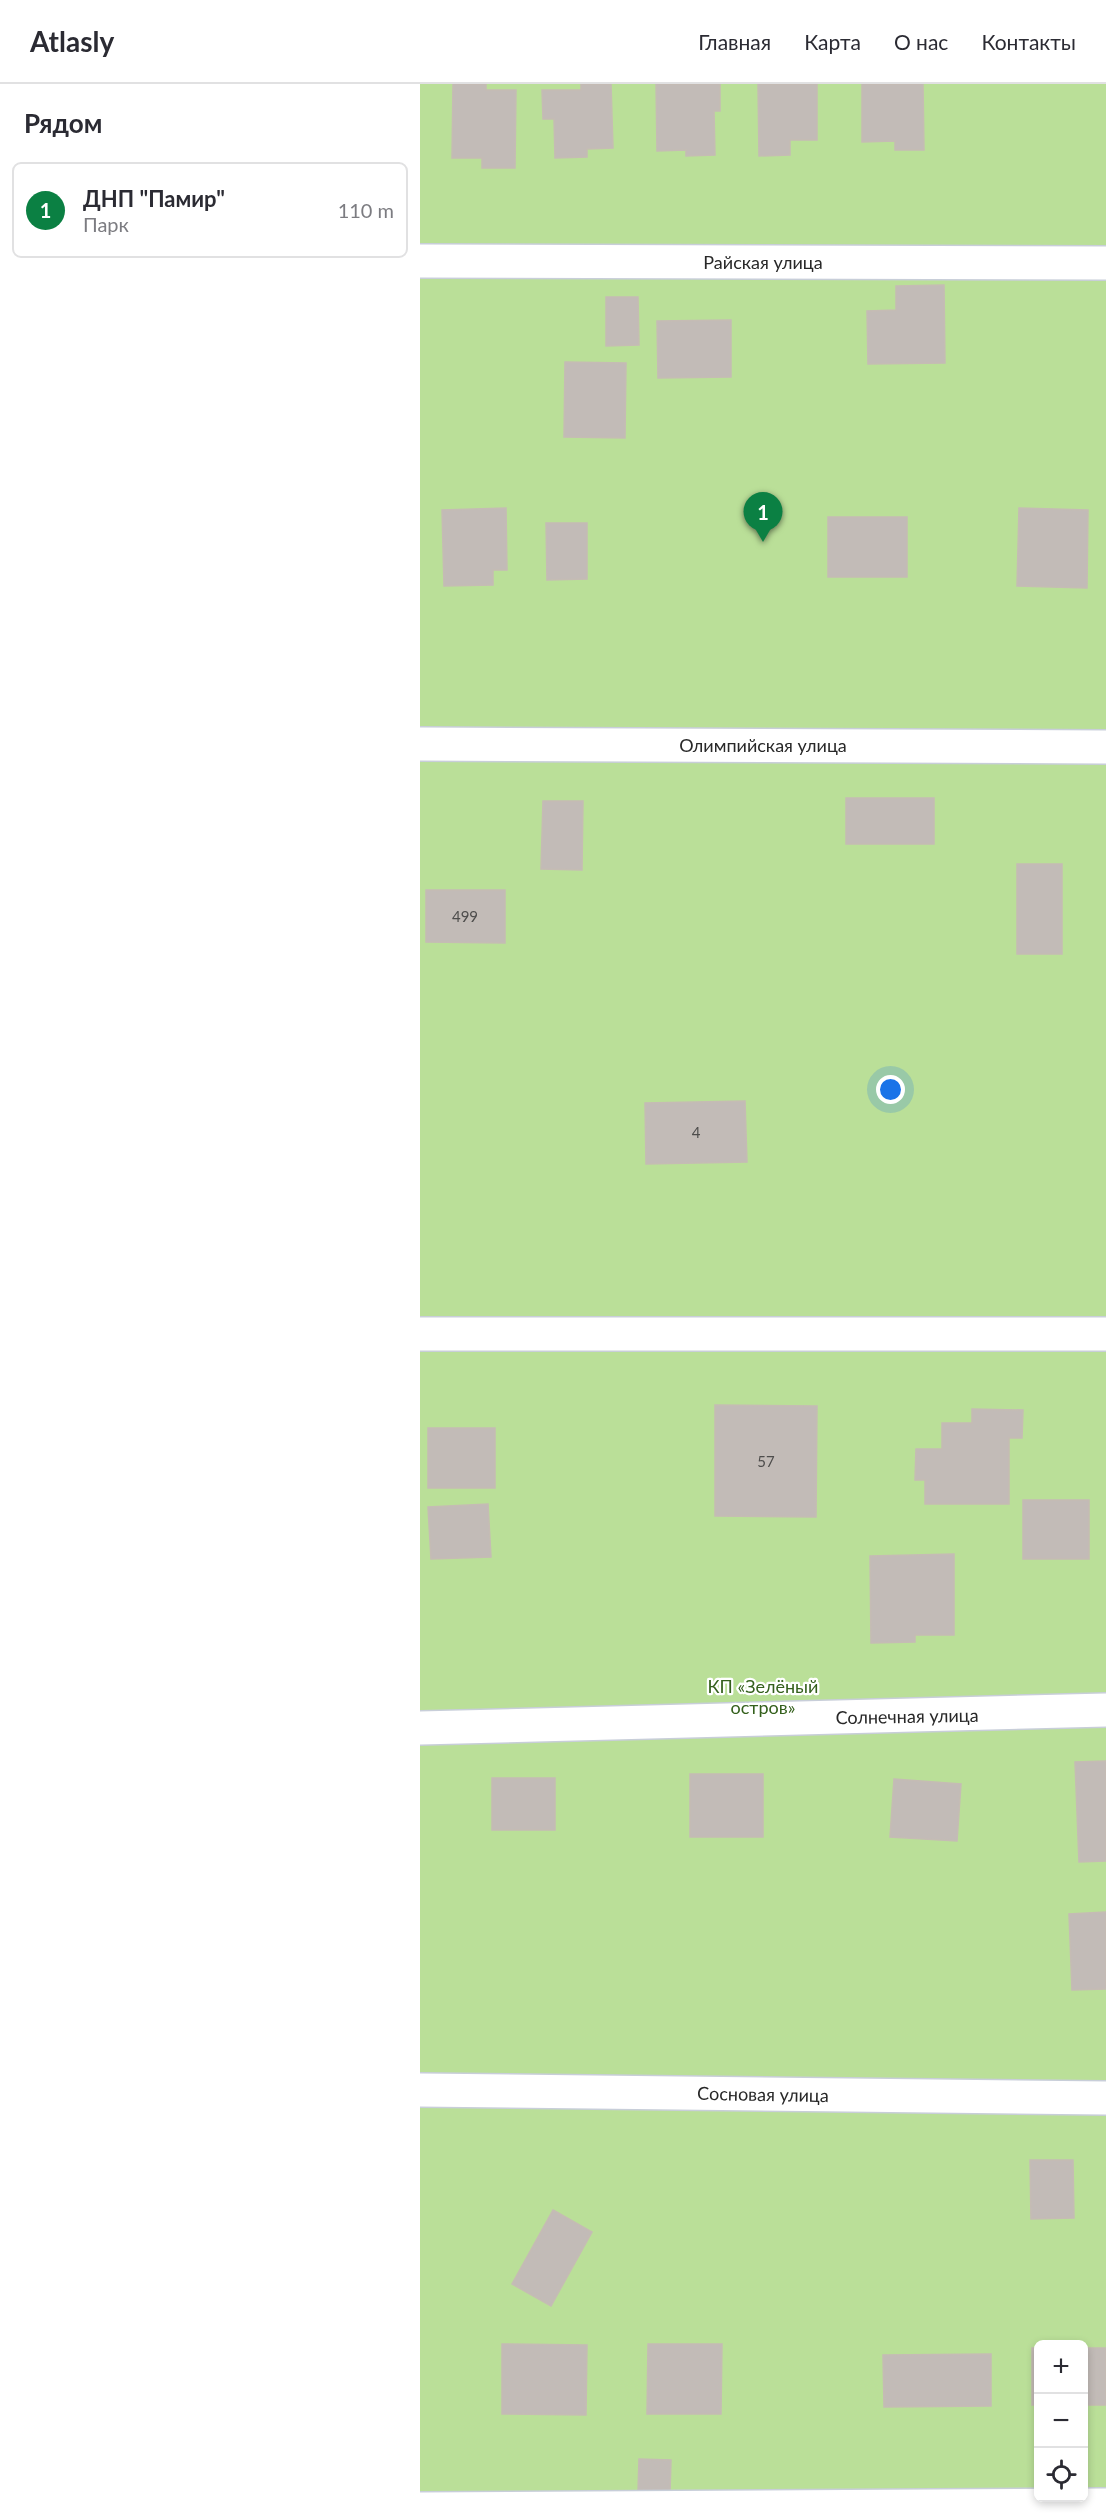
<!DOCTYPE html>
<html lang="ru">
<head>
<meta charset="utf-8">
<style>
  :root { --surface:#fff; --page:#f7f7f7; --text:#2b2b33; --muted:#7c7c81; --line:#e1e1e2; --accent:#0b8043 }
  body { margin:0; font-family:Lato,sans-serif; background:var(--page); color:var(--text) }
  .controls { position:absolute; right:18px; bottom:18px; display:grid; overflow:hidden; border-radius:9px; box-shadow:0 3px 9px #0003 }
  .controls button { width:54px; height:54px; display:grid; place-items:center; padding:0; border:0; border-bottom:2px solid var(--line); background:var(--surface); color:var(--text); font:30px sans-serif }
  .you { position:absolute; left:471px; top:1006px; width:21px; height:21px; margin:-15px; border:4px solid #fff; border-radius:50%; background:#1a73e8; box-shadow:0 0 0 9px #1a73e833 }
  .badge { display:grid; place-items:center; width:39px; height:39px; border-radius:50%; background:var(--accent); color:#fff; font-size:20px; font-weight:700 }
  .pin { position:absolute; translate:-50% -50px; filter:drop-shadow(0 2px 3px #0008) }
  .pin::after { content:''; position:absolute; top:32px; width:21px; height:18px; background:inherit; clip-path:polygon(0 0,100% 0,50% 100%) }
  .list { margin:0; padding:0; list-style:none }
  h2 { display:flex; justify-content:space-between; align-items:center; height:78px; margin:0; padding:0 24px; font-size:26px }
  h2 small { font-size:20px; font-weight:400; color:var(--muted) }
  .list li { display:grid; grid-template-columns:39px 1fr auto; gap:18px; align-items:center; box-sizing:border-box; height:96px; margin:0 12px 12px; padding:0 12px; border:2px solid var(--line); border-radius:9px }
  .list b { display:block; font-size:22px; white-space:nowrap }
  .list p { margin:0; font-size:20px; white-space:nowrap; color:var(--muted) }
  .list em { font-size:20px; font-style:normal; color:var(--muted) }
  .icon { flex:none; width:33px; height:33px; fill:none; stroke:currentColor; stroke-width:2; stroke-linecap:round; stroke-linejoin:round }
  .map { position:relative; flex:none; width:686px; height:2436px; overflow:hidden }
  header { display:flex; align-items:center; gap:36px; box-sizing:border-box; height:84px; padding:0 30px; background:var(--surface); border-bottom:2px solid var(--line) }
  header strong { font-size:28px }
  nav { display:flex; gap:33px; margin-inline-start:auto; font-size:21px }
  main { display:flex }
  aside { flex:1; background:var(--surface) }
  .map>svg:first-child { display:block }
</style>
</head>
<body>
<header>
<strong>Atlasly</strong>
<nav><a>Главная</a><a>Карта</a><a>О нас</a><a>Контакты</a></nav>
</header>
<main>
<aside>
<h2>Рядом<small></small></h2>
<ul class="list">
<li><span class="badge">1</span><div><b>ДНП &quot;Памир&quot;</b><p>Парк</p></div><em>110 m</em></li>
</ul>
</aside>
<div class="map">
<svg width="686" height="2436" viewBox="0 0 686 2436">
  <rect width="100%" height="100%" fill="#eae1da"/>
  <path fill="#badf98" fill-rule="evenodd" d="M0 0H686V2436H0ZM618 2260H664V2414H618Z"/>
  <path fill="#c2bbb7" stroke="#c5bcb4" stroke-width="1.5" d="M33 0H66V6H96L95 84H62V74H32Z
    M161 0H191L193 64 167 65V73L135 74 134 35H123L122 6H161Z
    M236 0H300V27H294L295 71 266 72V66L237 67Z
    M338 0H397V56H370V71L339 72Z
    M442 0H503L504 66H475V57L442 58Z
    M524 201 525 279 448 280 447 227 476 226V202Z
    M186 213H218L219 261 186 262Z
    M311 236V293L238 294 237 237Z
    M145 278 206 279 205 354 144 353Z
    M86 424 87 486H73V501L24 502 22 426Z
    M599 424 668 426 667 504 597 502Z
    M408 433H487V493H408Z
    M126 439H167V495L127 496Z
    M426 714H514V760H426Z
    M123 717H163L162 786 121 785Z
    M597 780H642V870H597Z
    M6 806H85V859L6 858Z
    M325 1017 327 1078 226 1080 225 1019Z
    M295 1321 397 1322 396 1433 295 1432Z
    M552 1325 603 1326 602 1354H589V1420H505V1396H495L496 1365H522V1339H552Z
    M8 1344H75V1404H8Z
    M603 1416H669V1475H603Z
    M68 1420 71 1473 11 1475 8 1423Z
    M534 1470V1551H495V1558L451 1559 450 1472Z
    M686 1677V1777L659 1778 655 1678Z
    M270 1690H343V1753H270Z
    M72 1694H135V1746H72Z
    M474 1695 541 1700 537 1757 470 1753Z
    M686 1828V1905L652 1906 649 1830Z
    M610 2076H653L654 2134 611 2135Z
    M133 2126 172 2148 131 2222 92 2200Z
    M82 2260 167 2261 166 2331 82 2330Z
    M228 2260H302L301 2330H227Z
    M612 2264H618V2321H612Z
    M664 2264H686V2321H664Z
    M571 2270V2322L464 2323 463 2271Z
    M219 2375 251 2376 250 2408 218 2407Z"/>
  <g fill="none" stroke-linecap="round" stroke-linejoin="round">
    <defs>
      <path id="minor" d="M0 177 686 179
        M0 660 686 663
        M0 1250H686
        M0 1644 686 1626
        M0 2006 686 2014
        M0 2425 686 2421"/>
    </defs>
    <use href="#minor" stroke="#c8ced9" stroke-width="36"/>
    <use href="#minor" stroke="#fff" stroke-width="33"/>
  </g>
  <g text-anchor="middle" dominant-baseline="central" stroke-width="4.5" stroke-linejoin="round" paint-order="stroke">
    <g font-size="15" fill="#4e4d4c">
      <text x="45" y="832">499</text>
      <text x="276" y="1048">4</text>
      <text x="346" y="1377">57</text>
    </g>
    <g font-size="18" fill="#282828" stroke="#fff">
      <text x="343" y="178">Райская улица</text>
      <text x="343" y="661">Олимпийская улица</text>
      <text transform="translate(487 1632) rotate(-1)">Солнечная улица</text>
      <text transform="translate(343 2010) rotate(1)">Сосновая улица</text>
    </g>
    <g font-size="18" fill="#34601c" stroke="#fff">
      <text x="343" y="1602">КП «Зелёный<tspan x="343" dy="21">остров»</tspan></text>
    </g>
  </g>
</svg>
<div class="controls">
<button>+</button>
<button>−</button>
<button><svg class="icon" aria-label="locate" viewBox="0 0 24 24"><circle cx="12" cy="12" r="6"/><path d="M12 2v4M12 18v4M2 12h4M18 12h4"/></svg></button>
</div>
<div class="you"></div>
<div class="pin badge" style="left:343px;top:458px">1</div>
</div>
</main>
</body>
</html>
